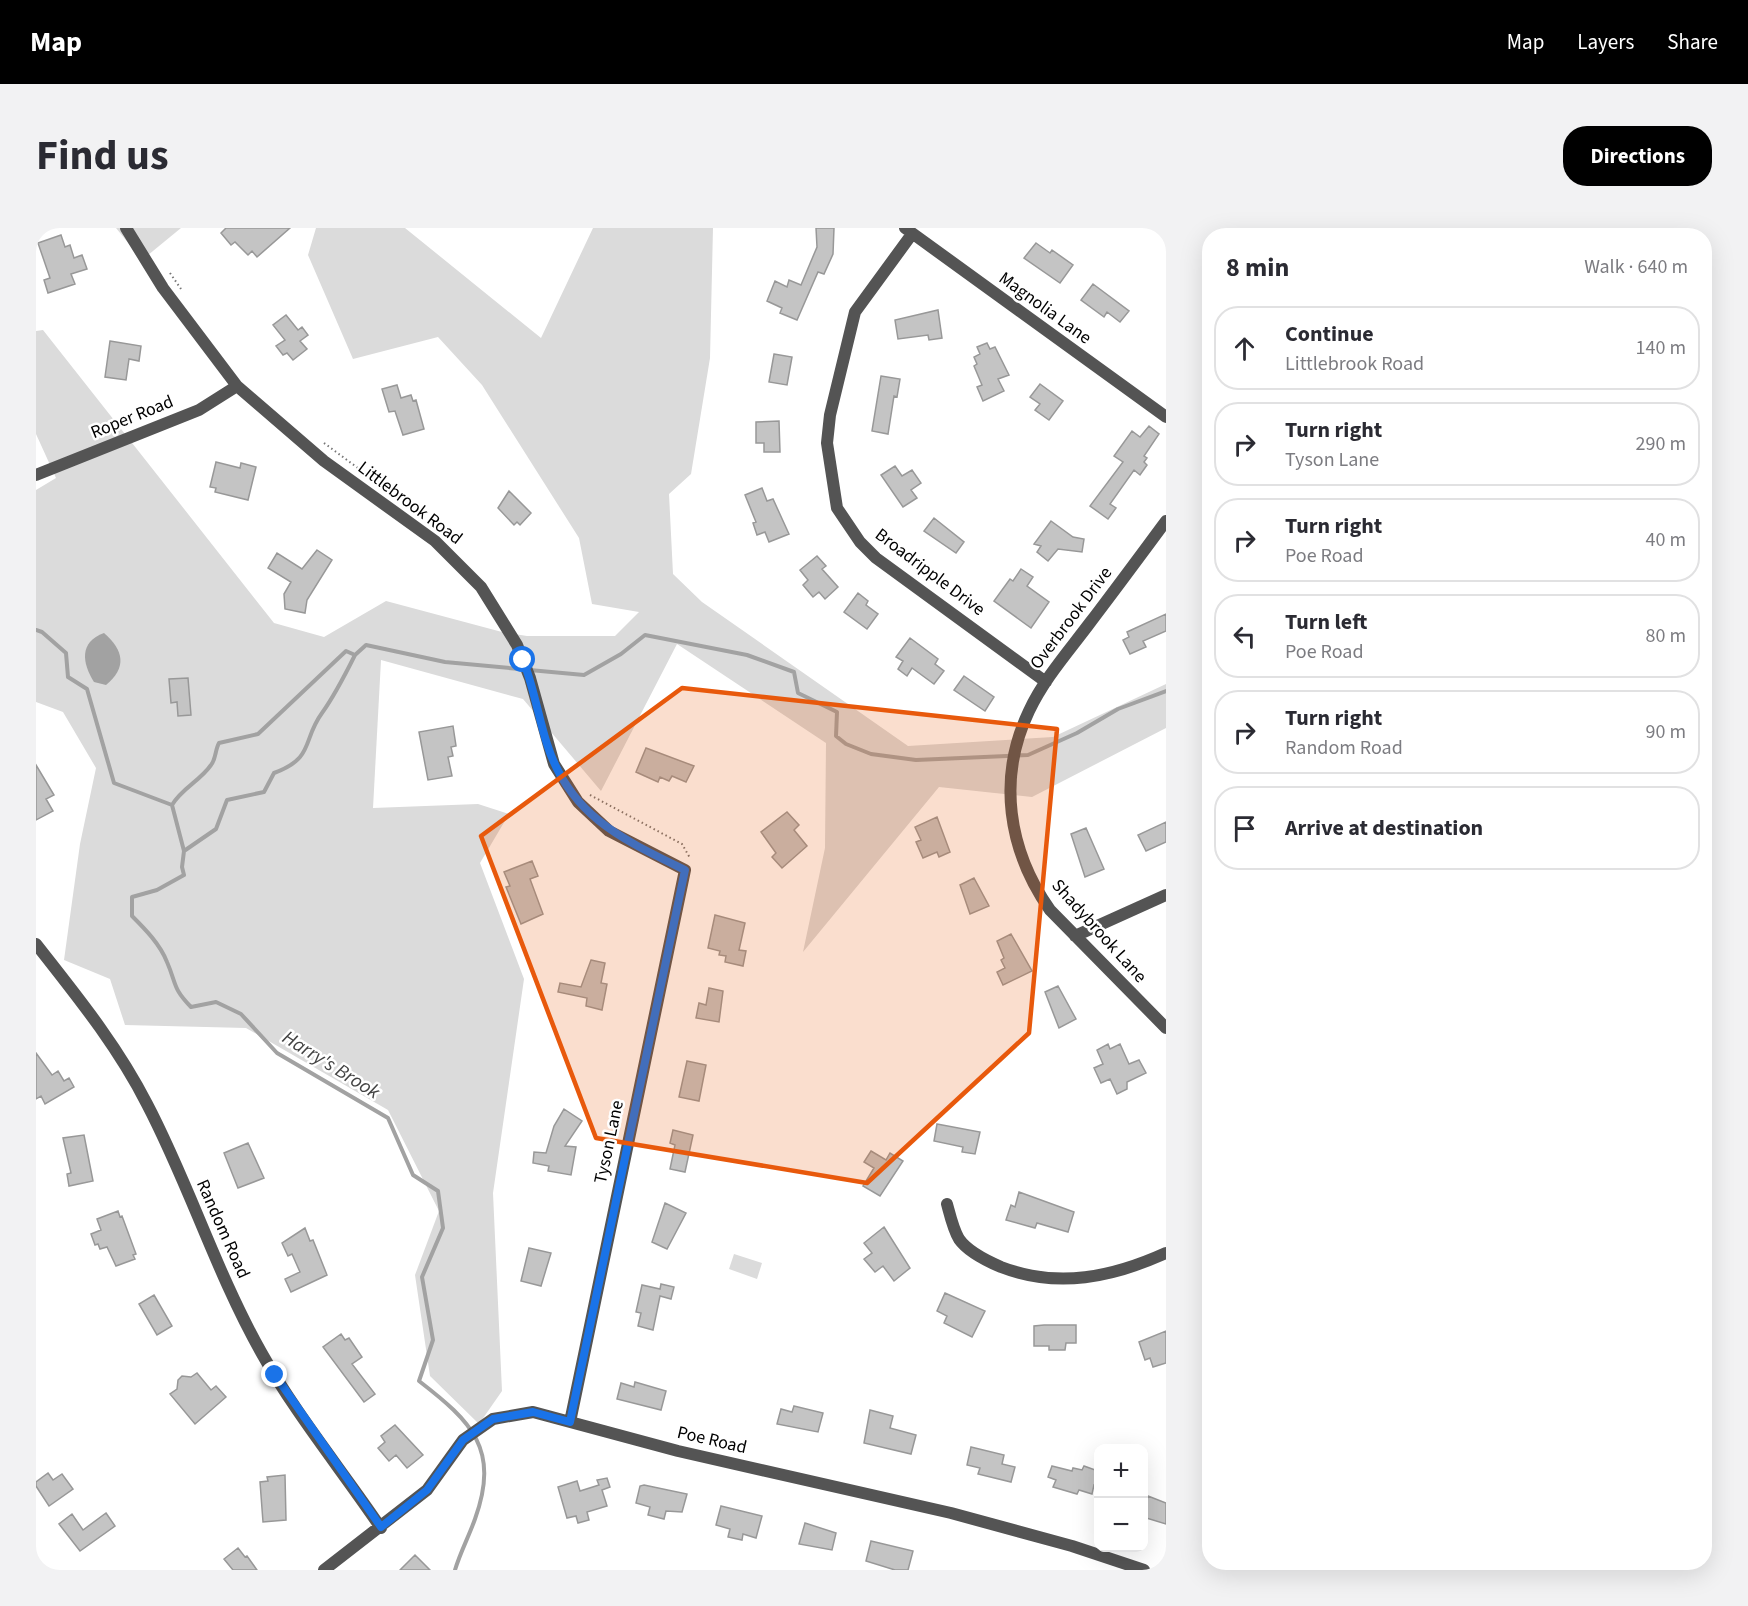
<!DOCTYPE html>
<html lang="en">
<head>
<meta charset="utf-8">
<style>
  :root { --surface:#fff; --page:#f2f2f3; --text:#2b2b33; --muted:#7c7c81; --line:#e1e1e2; --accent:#000 }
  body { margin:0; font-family:"Source Sans 3",sans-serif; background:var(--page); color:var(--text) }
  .controls { position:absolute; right:18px; bottom:18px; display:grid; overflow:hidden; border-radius:12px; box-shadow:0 6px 24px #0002 }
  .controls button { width:54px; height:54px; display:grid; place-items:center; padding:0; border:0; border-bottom:2px solid var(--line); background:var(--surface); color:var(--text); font:30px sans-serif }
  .stop { position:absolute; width:18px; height:18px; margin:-14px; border:4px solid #1a73e8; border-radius:50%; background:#fff }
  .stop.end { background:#1a73e8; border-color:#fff; box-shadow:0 2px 6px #0008 }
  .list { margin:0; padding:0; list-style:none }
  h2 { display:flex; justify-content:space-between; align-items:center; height:78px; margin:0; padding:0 24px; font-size:26px }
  h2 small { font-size:20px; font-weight:400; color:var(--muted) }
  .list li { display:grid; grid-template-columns:39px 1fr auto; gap:18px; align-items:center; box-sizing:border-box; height:84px; margin:0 12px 12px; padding:0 12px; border:2px solid var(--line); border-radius:24px }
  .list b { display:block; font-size:22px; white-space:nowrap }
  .list p { margin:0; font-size:20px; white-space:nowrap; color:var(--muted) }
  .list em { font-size:20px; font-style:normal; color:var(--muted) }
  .icon { flex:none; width:33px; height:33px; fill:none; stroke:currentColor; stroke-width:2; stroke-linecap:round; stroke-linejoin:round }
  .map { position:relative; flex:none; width:1130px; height:1342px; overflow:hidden; border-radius:24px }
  header { display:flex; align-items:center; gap:36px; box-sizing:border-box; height:84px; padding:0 30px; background:var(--accent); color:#fff }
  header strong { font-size:28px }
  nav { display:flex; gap:33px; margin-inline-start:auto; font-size:21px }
  .intro { display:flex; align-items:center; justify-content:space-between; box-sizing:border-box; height:144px; padding:0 36px }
  h1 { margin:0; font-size:42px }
  .button { padding:15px 27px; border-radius:24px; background:var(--accent); color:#fff; font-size:21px; font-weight:700 }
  main { display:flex; gap:36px; padding:0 36px }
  aside { flex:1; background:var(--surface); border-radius:24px; box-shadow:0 6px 24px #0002 }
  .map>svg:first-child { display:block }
</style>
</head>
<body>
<header>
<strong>Map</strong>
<nav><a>Map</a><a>Layers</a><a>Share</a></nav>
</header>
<div class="intro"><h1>Find us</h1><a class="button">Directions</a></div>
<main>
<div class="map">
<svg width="1130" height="1342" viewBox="0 0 1130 1342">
  <rect width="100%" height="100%" fill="#fff"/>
  <path fill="#dbdbdb" d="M80 0H145L106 32Z
    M280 0H369L505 110 557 0H677L674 130 655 246 633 266 637 346 666 374 872 518 1017 509 1130 456V500L996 569 903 559 767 724 789 620 790 515 641 416 565 563 487 471 345 432 337 580 442 576 473 586 444 635 488 751 457 965 466 1163 443 1196 394 1148 379 1047 403 983 352 882 210 800 89 797 74 751 28 732 44 616 60 540 27 484 0 474V262L20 250 0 206V103L7 102 238 395 288 409 350 373 466 404 491 408H579L603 384 556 376 543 310 446 157 402 109 317 131 272 27Z
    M698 1026 726 1035 721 1051 693 1041Z"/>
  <path fill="#a2a2a2" d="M68 405C88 422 91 440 70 457L58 454C46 435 43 414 68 405Z"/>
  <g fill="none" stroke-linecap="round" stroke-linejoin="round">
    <path stroke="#a2a2a2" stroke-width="4" d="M0 402 6 404 30 425 32 449 51 461 78 555 136 577 148 623 146 639 148 647 121 662 96 669V688C109 701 124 716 131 734 141 757 136 759 155 779L180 774 205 786 241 825 352 890 377 947 402 963 407 1000 386 1049 397 1112 383 1153C436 1194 464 1221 439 1291 433 1308 424 1325 419 1342
      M136 577C146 560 164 553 175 537 180 531 179 522 183 515L222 506 310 423 319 427 330 417 409 434 548 447 585 426 609 407 711 427 758 444 762 465 801 484 800 508 810 516 835 526 880 532 992 527 1041 505 1082 481 1130 463
      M148 623 180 601 191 572 228 564 238 545C279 530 266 512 286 485 299 467 309 447 319 427"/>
  </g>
  <path fill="#c4c4c4" stroke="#989898" stroke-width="1.5" d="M190 0H254L221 29 216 23 212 27 199 14 195 17 185 5Z
    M780 0H798L797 26 788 46 782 44 761 92 744 85 746 80 731 73 739 53 751 59 753 52 765 57 781 19Z
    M25 7 29 19 34 17 38 30 46 27 51 41 35 46 39 56 12 65 8 52 14 50 2 15Z
    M1000 15 1014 25 1016 22 1037 37 1024 55 988 30Z
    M1057 56 1093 83 1084 94 1071 84 1068 89 1045 72Z
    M902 82 906 110 893 112 892 107 862 111 859 92Z
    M250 87 262 102 266 99 272 107 264 113 271 121 257 132 251 125 247 127 240 118 249 112 237 97Z
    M74 113 105 118 103 133 93 131 90 152 69 149Z
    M951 115 954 121 959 119 973 147 962 151 968 163 947 173 941 159 946 157 938 138 941 136 938 129 944 126 941 119Z
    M738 126 756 129 751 157 733 154Z
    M845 148 864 151 861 169 858 168 852 206 836 203Z
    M1004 156 1027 173 1013 192 999 182 1004 176 994 169Z
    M361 157 365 170 375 167 377 173 380 172 388 201 367 207 359 183 353 184 346 161Z
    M743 193 744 224H728V215H720V194Z
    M1113 198 1123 206 1108 228 1111 230 1108 234 1111 237 1104 247 1098 242 1074 276 1080 280 1072 291 1054 278 1087 234 1078 228 1096 203 1104 209Z
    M180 234 204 240 205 235 220 239 212 272 179 264 180 260 174 259Z
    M859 238 866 248 876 242 885 255 875 262 881 270 867 279 845 247Z
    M726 260 731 273 737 271 753 306 733 314 729 304 721 307 717 295 720 294 709 267Z
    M473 263 495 285 484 297 481 294 478 297 462 280Z
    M898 290 928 314 920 325 888 303Z
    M1015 293 1037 309 1048 311 1046 324 1022 321 1012 333 1001 324 1005 318 998 316Z
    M281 322 296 332 271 372 269 385 249 381 248 366 255 354 232 340 241 325 266 341Z
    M781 328 790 338 786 341 802 359 789 371 783 364 777 369 767 357 772 352 764 342Z
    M985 341 997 349 991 358 1013 374 995 400 958 373 974 351 977 353Z
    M822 365 832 373 830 377 842 386 831 401 808 384Z
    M1130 386V403L1107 413 1110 419 1094 426 1087 412 1093 409 1091 404Z
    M874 410 902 431 899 436 908 443 898 456 876 440 871 448 862 441 867 433 860 429Z
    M928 448 958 469 949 483 918 462Z
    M152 450 155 487 142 488 141 474 135 475 133 451Z
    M417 498 420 518 415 519 417 528 412 529 416 548 392 552 383 504Z
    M610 520 658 538 650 554 636 548 633 553 624 549 622 554 600 544Z
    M0 537 18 567 10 571 17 583 0 592Z
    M751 584 763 597 758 602 771 618 746 640 736 629 740 625 725 604Z
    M901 589 914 624 903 629 901 624 887 630 880 614 885 612 879 599Z
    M1130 594V614L1110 623 1102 607Z
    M1050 600 1068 641 1049 649 1035 606Z
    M496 633 502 648 494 651 507 686 485 696 470 659 474 658 468 644Z
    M938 650 953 678 934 686 924 657Z
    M679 687 709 695 703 722 710 723 707 738 689 734 690 728 683 727 684 723 672 720Z
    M975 706 996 743 967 757 961 744 969 740 965 732 968 730 961 713Z
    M555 732 569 735 565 755 571 756 566 782 550 778 551 770 522 764 524 755 545 759Z
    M1022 758 1040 791 1023 800 1009 764Z
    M673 760 687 763 683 794 660 790 663 775 670 777Z
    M1072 816 1074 821 1084 816 1093 836 1103 832 1110 845 1091 854V861L1081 866 1074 851 1065 855 1058 840 1067 836 1061 822Z
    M0 825 16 847 22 843 28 853 33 850 38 859 9 876 5 868 0 871Z
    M651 833 670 837 663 873 643 869Z
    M528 881 546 893 529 918 540 919 535 947 512 943 513 938 497 935 498 924 510 925 518 898Z
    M901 896 944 904 939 926 926 924 927 919 898 913Z
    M637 902 657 907 649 944 634 941 639 917 634 915Z
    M48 907 57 953 33 958 31 946 35 945 27 910Z
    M212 915 228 950 202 960 188 925Z
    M835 923 850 932 854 925 867 933 844 968 827 958 838 940 828 934Z
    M983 964 1038 984 1032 1004 1001 995 999 1000 970 992 975 977 979 979Z
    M629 975 650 985 631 1021 616 1014Z
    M82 983 84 989 86 988 100 1026 97 1027 99 1031 80 1038 71 1019 64 1021 62 1016 59 1017 55 1006 65 1002 61 991Z
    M848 999 874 1040 858 1053 847 1038 839 1044 828 1031 836 1025 828 1015Z
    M269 1000 274 1013 277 1012 291 1047 255 1064 249 1051 264 1044 256 1026 252 1028 246 1015Z
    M493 1020 515 1025 505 1058 485 1053Z
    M625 1056 638 1059 635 1071 624 1068 617 1102 602 1098 605 1085 600 1084 606 1057 624 1061Z
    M909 1065 949 1083 936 1109 908 1095 911 1088 901 1083Z
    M118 1067 136 1098 121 1107 103 1076Z
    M1008 1097H1040V1115H1030L1029 1122H1013V1118H998V1098Z
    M1130 1103V1135L1117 1139 1114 1130 1109 1132 1103 1114Z
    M305 1106 309 1112 313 1110 326 1129 316 1136 339 1166 328 1174 287 1119Z
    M161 1145 175 1162 180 1158 190 1169 159 1196 134 1166 141 1161 142 1152 146 1148 155 1149Z
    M599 1154 630 1163 625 1182 581 1171 585 1155 598 1159Z
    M758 1178 787 1185 782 1204 741 1196 745 1181 756 1184Z
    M834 1182 857 1188 854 1200 880 1207 875 1226 828 1215Z
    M359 1197 387 1227 371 1240 360 1227 353 1233 342 1220 349 1214 345 1208Z
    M935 1219 968 1227 966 1236 979 1239 975 1254 942 1246 944 1240 931 1237Z
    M1016 1238 1036 1243 1037 1240 1046 1242 1048 1238 1062 1243V1258L1058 1257 1056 1266 1043 1262 1041 1266 1017 1259 1020 1252 1012 1249Z
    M12 1245 17 1252 26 1246 37 1261 13 1278 0 1258V1254Z
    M249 1247 250 1292 227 1294 224 1254 232 1253 231 1249Z
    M571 1250 574 1259 566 1262 571 1278 551 1284 553 1292 542 1295 540 1288 531 1290 522 1259 541 1253 544 1263 563 1257 561 1252Z
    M608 1257 651 1266 646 1284 630 1283 628 1291 612 1287 614 1279 600 1275 604 1258Z
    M1112 1268 1130 1275V1296L1107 1289Z
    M685 1278 726 1288 720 1310 707 1306 706 1312 692 1309 694 1301 680 1297Z
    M70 1285 79 1298 44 1323 23 1296 36 1286 47 1302Z
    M769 1295 800 1305 796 1322 763 1316Z
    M835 1313 877 1323 872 1342H859L830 1333Z
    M202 1320 209 1329 211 1328 221 1342H197L188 1331Z
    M379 1327 394 1342H364Z"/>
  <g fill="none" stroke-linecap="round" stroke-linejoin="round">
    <path stroke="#767676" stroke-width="2" stroke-dasharray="1.5 3" stroke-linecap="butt" d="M134 45 145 61
      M288 215 334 249
      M554 567 646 616 654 630"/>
    <path stroke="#545454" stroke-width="12" d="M90 0 127 60 201 158 288 233 399 313 445 359 481 417 494 450 518 536 542 574 573 603 649 642 534 1194
      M869 0 1130 189
      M876 6 819 84 794 187 791 215 801 280 824 314 840 330 1010 454
      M0 247 163 182 201 158
      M1130 293C1104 328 1079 362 1053 396 1032 424 1008 451 993 483 961 550 972 622 1014 682L1130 800
      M1039 708 1130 667
      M0 716C40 767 81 817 111 876 153 956 180 1044 225 1124 259 1185 305 1241 345 1300
      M911 976C914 987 917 1001 923 1011 932 1024 951 1033 965 1039 1022 1061 1077 1049 1130 1025
      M288 1342 391 1262 427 1212 457 1191 497 1184 642 1223 915 1285 1036 1318 1108 1342"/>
  </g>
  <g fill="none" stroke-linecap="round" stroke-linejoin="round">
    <path stroke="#1a73e8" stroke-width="8" d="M239 1147 345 1299 391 1262 427 1212 457 1191 497 1184 534 1194 649 642C586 611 534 588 511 516 502 488 498 460 487 432"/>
  </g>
  <path fill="#e8590c" fill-opacity="0.2" stroke="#e8590c" stroke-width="4.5" stroke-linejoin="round" d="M646 460 1021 501 993 805 831 955 560 910 445 608Z"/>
  <g text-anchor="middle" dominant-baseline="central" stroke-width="5" stroke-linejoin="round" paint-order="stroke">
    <g font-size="18" fill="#000" stroke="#fff">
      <text transform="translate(1009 80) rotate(36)">Magnolia Lane</text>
      <text transform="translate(96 189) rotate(-22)">Roper Road</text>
      <text transform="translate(374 275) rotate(37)">Littlebrook Road</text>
      <text transform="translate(894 344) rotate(37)">Broadripple Drive</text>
      <text transform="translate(1035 390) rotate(-53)">Overbrook Drive</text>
      <text transform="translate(1063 703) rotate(48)">Shadybrook Lane</text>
      <text transform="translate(573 914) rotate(-78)">Tyson Lane</text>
      <text transform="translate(187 1001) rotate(66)">Random Road</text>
      <text transform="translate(676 1212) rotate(13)">Poe Road</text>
    </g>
    <g font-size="20" font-style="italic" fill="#434343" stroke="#fff">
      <text transform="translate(295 837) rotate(32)">Harry's Brook</text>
    </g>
  </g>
</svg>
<div class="controls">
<button>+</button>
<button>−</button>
</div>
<div class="stop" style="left:487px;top:432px"></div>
<div class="stop end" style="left:239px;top:1147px"></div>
</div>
<aside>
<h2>8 min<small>Walk · 640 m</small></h2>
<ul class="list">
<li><svg class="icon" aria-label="ahead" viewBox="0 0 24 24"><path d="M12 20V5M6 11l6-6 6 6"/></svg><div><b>Continue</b><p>Littlebrook Road</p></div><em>140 m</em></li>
<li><svg class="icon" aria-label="right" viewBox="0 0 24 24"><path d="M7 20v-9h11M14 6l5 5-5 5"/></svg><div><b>Turn right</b><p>Tyson Lane</p></div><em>290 m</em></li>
<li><svg class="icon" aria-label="right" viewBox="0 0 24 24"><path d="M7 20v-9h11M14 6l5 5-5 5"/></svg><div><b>Turn right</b><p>Poe Road</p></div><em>40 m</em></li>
<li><svg class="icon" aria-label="left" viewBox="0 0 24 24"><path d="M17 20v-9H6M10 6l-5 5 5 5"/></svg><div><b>Turn left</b><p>Poe Road</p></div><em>80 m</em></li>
<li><svg class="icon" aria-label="right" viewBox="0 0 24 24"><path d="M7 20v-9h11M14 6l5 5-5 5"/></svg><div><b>Turn right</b><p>Random Road</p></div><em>90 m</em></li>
<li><svg class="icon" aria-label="arrive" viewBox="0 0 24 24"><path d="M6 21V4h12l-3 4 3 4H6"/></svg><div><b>Arrive at destination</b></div></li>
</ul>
</aside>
</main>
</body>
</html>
